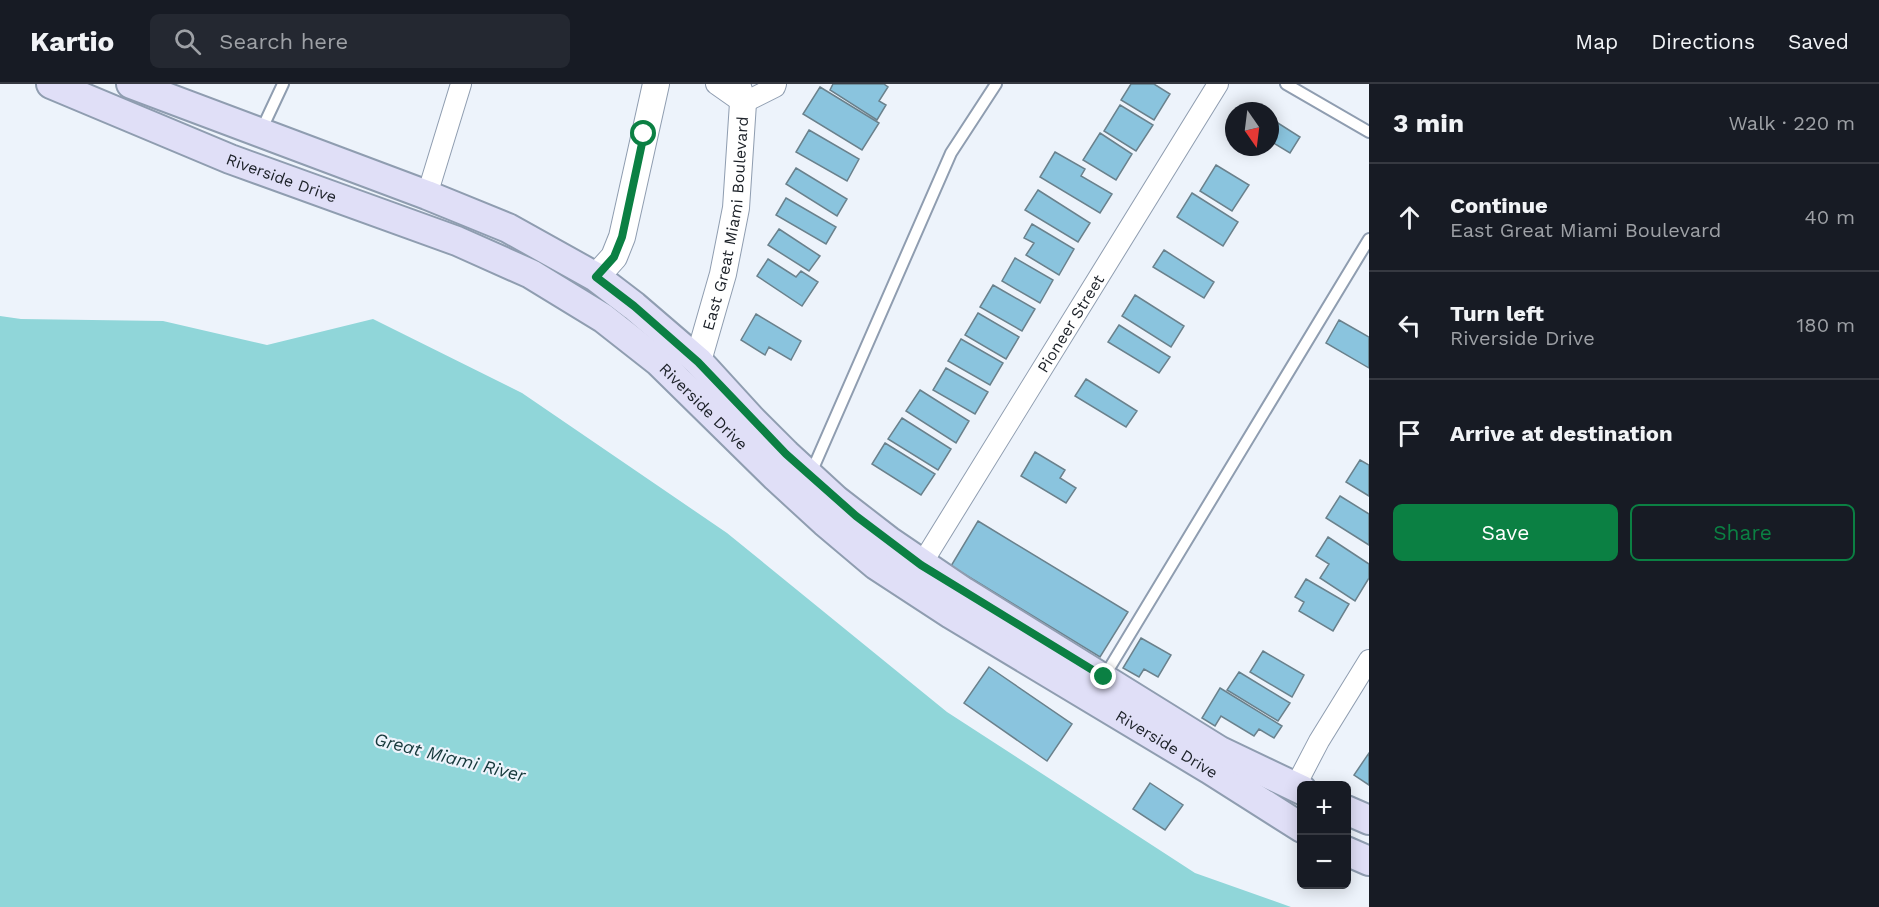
<!DOCTYPE html>
<html lang="en">
<head>
<meta charset="utf-8">
<style>
  :root { --surface:#171b24; --page:#242831; --text:#f1f3f6; --muted:#9ea1a6; --line:#363941; --accent:#0b8043 }
  body { margin:0; font-family:"Work Sans",sans-serif; background:var(--page); color:var(--text) }
  .controls { position:absolute; right:18px; bottom:18px; display:grid; overflow:hidden; border-radius:9px; box-shadow:0 3px 15px #0003 }
  .controls button { width:54px; height:54px; display:grid; place-items:center; padding:0; border:0; border-bottom:2px solid var(--line); background:var(--surface); color:var(--text); font:30px sans-serif }
  .compass { position:absolute; left:1225px; top:18px; width:54px; height:54px; border-radius:50%; background:var(--surface); box-shadow:0 3px 15px #0003; rotate:166deg }
  .stop { position:absolute; width:18px; height:18px; margin:-14px; border:4px solid #0b8043; border-radius:50%; background:#fff }
  .stop.end { background:#0b8043; border-color:#fff; box-shadow:0 2px 6px #0008 }
  .list { margin:0; padding:0; list-style:none }
  h2 { display:flex; justify-content:space-between; align-items:center; height:78px; margin:0; padding:0 24px; font-size:26px }
  h2 small { font-size:20px; font-weight:400; color:var(--muted) }
  .list li { display:grid; grid-template-columns:39px 1fr auto; gap:18px; align-items:center; box-sizing:border-box; height:108px; padding:0 24px; border-top:2px solid var(--line) }
  .list b { display:block; font-size:22px; white-space:nowrap }
  .list p { margin:0; font-size:20px; white-space:nowrap; color:var(--muted) }
  .list em { font-size:20px; font-style:normal; color:var(--muted) }
  .actions { display:flex; gap:12px; padding:18px 24px }
  .actions a { flex:1; padding:14px 0; border:2px solid var(--accent); border-radius:9px; text-align:center; font-size:21px; color:var(--accent) }
  .actions .main { background:var(--accent); color:#fff }
  .icon { flex:none; width:33px; height:33px; fill:none; stroke:currentColor; stroke-width:2; stroke-linecap:round; stroke-linejoin:round }
  .map { position:relative; flex:none; width:1369px; height:823px; overflow:hidden }
  header { display:flex; align-items:center; gap:36px; box-sizing:border-box; height:84px; padding:0 30px; background:var(--surface); border-bottom:2px solid var(--line) }
  header strong { font-size:28px }
  nav { display:flex; gap:33px; margin-inline-start:auto; font-size:21px }
  .search { width:420px; height:54px; background:var(--page); display:flex; align-items:center; gap:15px; box-sizing:border-box; padding:0 21px; border-radius:9px; color:var(--muted); font-size:22px }
  main { display:flex }
  aside { flex:1; background:var(--surface) }
  .map>svg:first-child { display:block }
</style>
</head>
<body>
<header>
<strong>Kartio</strong>
<div class="search"><svg class="icon" aria-label="search" viewBox="0 0 24 24"><circle cx="10" cy="10" r="6"/><path d="M15 15l6 6"/></svg>Search here</div>
<nav><a>Map</a><a>Directions</a><a>Saved</a></nav>
</header>
<main>
<div class="map">
<svg width="1369" height="823" viewBox="0 0 1369 823">
  <rect width="100%" height="100%" fill="#edf3fb"/>
  <path fill="#90d6d9" d="M0 232 21 235 163 237 267 261 373 235 522 309 727 449 947 628 1195 789 1291 823H0Z"/>
  <path fill="#8ac4de" stroke="#6a818c" stroke-width="1.5" d="M833 0H884L888 3 879 17 886 21 877 36 830 6Z
    M1131 0H1154L1170 10 1154 36 1121 16Z
    M820 3 879 39 862 66 803 30Z
    M1120 21 1153 41 1136 67 1104 47Z
    M1249 21 1259 27H1246Z
    M1270 34 1300 53 1290 69 1270 57Z
    M809 46 859 75 847 97 796 68Z
    M1100 49 1132 70 1116 96 1083 76Z
    M1055 68 1085 85 1081 92 1112 110 1100 129 1040 93Z
    M1216 81 1249 101 1232 127 1200 107Z
    M796 84 847 115 837 132 786 100Z
    M1038 106 1090 139 1078 158 1025 126Z
    M1192 109 1238 138 1223 162 1177 133Z
    M786 114 836 143 826 160 776 131Z
    M1032 140 1074 165 1059 191 1026 171 1034 159 1024 154Z
    M779 145 820 172 809 187 768 161Z
    M1164 166 1214 198 1204 214 1153 183Z
    M1015 174 1053 196 1040 219 1002 197Z
    M768 175 796 193 801 187 818 198 802 222 757 192Z
    M993 201 1035 225 1022 247 980 223Z
    M1135 211 1184 242 1171 263 1122 232Z
    M978 229 1019 253 1006 275 965 251Z
    M756 230 801 257 791 276 769 263 765 271 741 256Z
    M1339 236 1369 253V284L1326 259Z
    M1119 241 1170 273 1159 289 1108 258Z
    M961 255 1003 279 990 301 948 277Z
    M946 284 988 308 975 330 933 306Z
    M1086 295 1137 327 1126 343 1075 312Z
    M920 306 969 337 956 359 906 327Z
    M902 334 951 365 938 386 888 355Z
    M885 359 935 390 921 411 872 380Z
    M1035 368 1065 386 1060 394 1076 404 1066 419 1021 392Z
    M1360 376 1369 381V412L1346 398Z
    M1340 412 1369 430V461L1326 434Z
    M978 437 1128 528 1100 573 951 482Z
    M1328 453 1369 480V494L1355 517 1320 494 1329 480 1316 472Z
    M1306 495 1349 520 1333 547 1299 527 1304 518 1295 513Z
    M1141 554 1171 571 1158 593 1144 585 1139 593 1123 584Z
    M1263 567 1304 591 1292 613 1250 588Z
    M989 583 1072 640 1047 677 964 619Z
    M1239 588 1290 619 1278 637 1227 606Z
    M1220 604 1282 642 1274 654 1259 645 1254 652 1221 632 1215 642 1202 634Z
    M1369 669V701L1354 691Z
    M1150 699 1183 721 1165 746 1133 725Z"/>
  <g fill="none" stroke-linecap="round" stroke-linejoin="round">
    <defs>
      <path id="service" d="M1286 0 1369 48
        M260 49 283 0
        M811 389 951 69 996 0
        M1104 593 1369 155"/>
      <g id="minor">
        <path d="M716 0 743 19 775 3 776 0"/>
        <path d="M427 111 461 0"/>
        <path id="s1" d="M921 481 1218 0"/>
        <path d="M1295 703 1319 657 1369 576"/>
      </g>
      <g id="tertiary">
        <path d="M596 193 614 173 622 153 656 0"/>
        <path id="s2" d="M698 277 723 190 736 124 743 19 737 0"/>
      </g>
      <g id="secondary">
        <path id="s3" d="M51 0 230 75 457 157 531 190 603 234 659 278 776 393 825 438 876 481 951 530 1209 685 1302 744"/>
        <path d="M131 0 427 111 508 144 596 193 634 222 698 277 751 335 786 370 836 416 889 457 964 508 1220 667 1302 706"/>
        <path d="M1346 726 1369 736"/>
        <path d="M1346 767 1369 777"/>
      </g>
    </defs>
    <use href="#service" stroke="#8f9db0" stroke-width="14"/>
    <use href="#minor" stroke="#8f9db0" stroke-width="22"/>
    <use href="#tertiary" stroke="#8f9db0" stroke-width="28"/>
    <use href="#secondary" stroke="#8f9db0" stroke-width="32"/>
    <use href="#service" stroke="#fff" stroke-width="10"/>
    <use href="#minor" stroke="#fff" stroke-width="20"/>
    <use href="#tertiary" stroke="#fff" stroke-width="26"/>
    <use href="#secondary" stroke="#e0dff7" stroke-width="28"/>
  </g>
  <g fill="none" stroke-linecap="round" stroke-linejoin="round">
    <path stroke="#0b8043" stroke-width="8" d="M644 50 622 153 614 173 596 193 634 222 698 278 786 370 856 432 921 481 1104 593"/>
  </g>
  <g text-anchor="middle" dominant-baseline="central" stroke-width="4.5" stroke-linejoin="round" paint-order="stroke">
    <g font-size="16" fill="#1b2027" stroke="#edf3fb">
      <text stroke="none"><textPath href="#s3" startOffset="249">Riverside Drive</textPath></text>
      <text stroke="none"><textPath href="#s2" startOffset="141">East Great Miami Boulevard</textPath></text>
      <text stroke="none"><textPath href="#s1" startOffset="284">Pioneer Street</textPath></text>
      <text stroke="none"><textPath href="#s3" startOffset="735">Riverside Drive</textPath></text>
      <text stroke="none"><textPath href="#s3" startOffset="1311">Riverside Drive</textPath></text>
    </g>
    <g font-size="18" font-style="italic" fill="#15383a" stroke="#edf3fb">
      <text transform="translate(450 673) rotate(14)">Great Miami River</text>
    </g>
  </g>
</svg>
<div class="controls">
<button>+</button>
<button>−</button>
</div>
<svg class="compass" viewBox="-18 -18 36 36"><path d="M0-13l5 13h-10z" fill="#e53935"/><path d="M0 13l5-13h-10z" fill="#9ea1a6"/></svg>
<div class="stop" style="left:644px;top:50px"></div>
<div class="stop end" style="left:1104px;top:593px"></div>
</div>
<aside>
<h2>3 min<small>Walk · 220 m</small></h2>
<ul class="list">
<li><svg class="icon" aria-label="ahead" viewBox="0 0 24 24"><path d="M12 20V5M6 11l6-6 6 6"/></svg><div><b>Continue</b><p>East Great Miami Boulevard</p></div><em>40 m</em></li>
<li><svg class="icon" aria-label="left" viewBox="0 0 24 24"><path d="M17 20v-9H6M10 6l-5 5 5 5"/></svg><div><b>Turn left</b><p>Riverside Drive</p></div><em>180 m</em></li>
<li><svg class="icon" aria-label="arrive" viewBox="0 0 24 24"><path d="M6 21V4h12l-3 4 3 4H6"/></svg><div><b>Arrive at destination</b></div></li>
</ul>
<div class="actions"><a class="main">Save</a><a>Share</a></div>
</aside>
</main>
</body>
</html>
